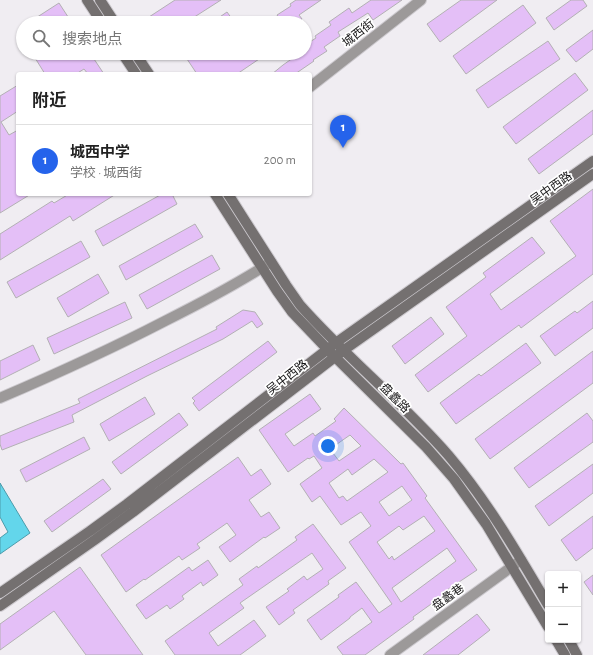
<!DOCTYPE html>
<html lang="zh">
<head>
<meta charset="utf-8">
<style>
  :root { --surface:#fff; --page:#f6f6f6; --text:#222; --muted:#767676; --line:#e0e0e0; --accent:#2563eb }
  body { margin:0; font-family:"Alegreya Sans","Noto Sans SC",sans-serif; background:var(--page); color:var(--text) }
  .controls { position:absolute; right:12px; bottom:12px; display:grid; overflow:hidden; border-radius:4px; box-shadow:0 1px 3px #0004 }
  .controls button { width:36px; height:36px; display:grid; place-items:center; padding:0; border:0; border-bottom:1px solid var(--line); background:var(--surface); color:var(--text); font:20px sans-serif }
  .you { position:absolute; left:328px; top:446px; width:14px; height:14px; margin:-10px; border:3px solid #fff; border-radius:50%; background:#1a73e8; box-shadow:0 0 0 6px #1a73e833 }
  .badge { display:grid; place-items:center; width:26px; height:26px; border-radius:50%; background:var(--accent); color:#fff; font-size:13px; font-weight:700 }
  .pin { position:absolute; translate:-50% -33px; filter:drop-shadow(0 1px 2px #0008) }
  .pin::after { content:''; position:absolute; top:21px; width:14px; height:12px; background:inherit; clip-path:polygon(0 0,100% 0,50% 100%) }
  .list { margin:0; padding:0; list-style:none }
  h2 { display:flex; justify-content:space-between; align-items:center; height:52px; margin:0; padding:0 16px; font-size:17px }
  h2 small { font-size:13px; font-weight:400; color:var(--muted) }
  .list li { display:grid; grid-template-columns:26px 1fr auto; gap:12px; align-items:center; box-sizing:border-box; height:72px; padding:0 16px; border-top:1px solid var(--line) }
  .list b { display:block; font-size:15px; white-space:nowrap }
  .list p { margin:0; font-size:13px; white-space:nowrap; color:var(--muted) }
  .list em { font-size:13px; font-style:normal; color:var(--muted) }
  .icon { flex:none; width:22px; height:22px; fill:none; stroke:currentColor; stroke-width:2; stroke-linecap:round; stroke-linejoin:round }
  .map { position:relative; flex:none; width:593px; height:655px; overflow:hidden }
  .search { position:absolute; background:var(--surface); box-shadow:0 1px 3px #0004; left:16px; top:16px; width:296px; height:44px; display:flex; align-items:center; gap:10px; box-sizing:border-box; padding:0 14px; border-radius:22px; color:var(--muted); font-size:15px }
  .panel { position:absolute; background:var(--surface); box-shadow:0 1px 3px #0004; left:16px; top:72px; width:296px; height:124px; border-radius:4px }
  .map>svg:first-child { display:block }
</style>
</head>
<body>
<div class="map">
<svg width="593" height="655" viewBox="0 0 593 655">
  <rect width="100%" height="100%" fill="#f0edf2"/>
  <path fill="#63d6eb" stroke="#4c9cab" d="M0 483 30 533 0 554V538L8 532 0 517Z"/>
  <path fill="#e4bff7" stroke="#b3b0b4" fill-rule="evenodd" d="M175 0H221L185 23H154L149 17Z
    M296 0H321L299 15 302 19 295 23H282L277 15 291 6 290 4Z
    M371 0H402L373 20 368 13 338 32 340 36 324 47 327 51 313 60 314 61 295 74H272L283 65 300 53H305V45L316 38 315 36 331 25 329 22 349 8 352 13Z
    M461 0H497L440 42 427 24Z
    M571 0H583L587 6 554 30 546 18Z
    M59 3 72 23H28Z
    M523 5 536 23 466 74 453 56Z
    M227 12 235 23H211Z
    M593 30V49L576 62 566 50Z
    M548 41 560 59 488 108 476 90Z
    M32 53H90L104 74H88L84 69 76 74H45Z
    M183 53H268L237 74H197Z
    M575 73 588 90 516 144 503 127Z
    M18 85V111L1 122 9 135 18 130V194H31L0 213V96Z
    M593 110V134L539 174 528 159Z
    M593 189V274L521 328 519 325 428 392 415 375 467 336 446 307 486 277 483 273 532 237 545 253 490 294 501 310 576 256 550 221Z
    M69 194H116L73 221 70 216 0 260V234L52 201 54 203Z
    M162 194H172L177 204 103 246 95 231Z
    M195 224 203 237 126 280 119 266Z
    M81 241 90 257 16 298 7 282Z
    M212 255 220 269 147 309 139 295Z
    M98 274 109 293 68 317 57 298Z
    M593 301V328L555 356 540 336 575 311 577 313Z
    M125 302 132 318 54 354 47 338Z
    M243 310 255 312 263 324 257 328 252 321 223 339 147 376 72 415 74 422 2 450 0 444V436L80 403 78 399 217 329 216 327Z
    M431 317 444 334 405 364 392 346Z
    M268 341 277 352 199 411 193 403 195 401 192 398Z
    M526 343 541 363 456 424 440 403 479 374 481 376Z
    M33 345 40 360 0 380V361Z
    M593 351V383L490 459 475 439Z
    M310 394 321 409 285 434 294 446 313 433 315 436 336 421 334 419 344 408 401 464 403 463 427 496 425 498 477 570 447 590 448 592 413 617 414 619 365 655H343L337 647 372 622 362 608 350 617V618L321 640 307 620 339 597 338 595 356 582 379 613 392 604 349 542 371 526 361 512 341 525 320 496 312 502 300 484 322 468 314 456 309 459 308 458 288 472 259 430ZM350 435 361 446 339 461 330 449ZM374 459 388 472 347 501 343 496 339 498 329 483 348 469 352 475ZM402 486 412 500 389 516 379 502ZM424 516 435 531 394 560 392 556 389 559 377 542 399 526 403 530ZM447 548 456 561 401 602 392 588Z
    M145 397 155 414 109 441 100 424Z
    M179 413 188 425 121 474 112 462Z
    M587 413 593 421V442L529 488 514 468Z
    M84 437 90 449 26 482 20 470Z
    M238 457 251 476 261 469 271 484 249 500 261 517 269 512 280 528 265 538 264 537 230 562 219 547 236 535 227 523 197 544 200 548 182 560 179 556 145 580 144 579 126 592 101 555Z
    M593 464V493L549 526 535 506Z
    M103 479 111 489 52 532 44 521Z
    M593 516V548L576 561 561 540Z
    M313 524 346 568 328 581 329 584 293 610 295 613 279 625 266 607 289 591 287 589 304 576 307 580 323 569 312 553 240 603 244 608 209 633 218 646 254 620 266 636 240 655H175L165 641 243 585 239 579 257 566 258 568 297 540 295 537Z
    M208 560 218 575 203 586 201 582 182 596 184 599 170 609 167 605 146 619 136 605 189 567 192 571Z
    M80 567 143 655H86L54 611 0 650V624Z
    M593 575V595L584 582Z
    M477 614 490 630 458 655H423Z"/>
  <g fill="none" stroke-linecap="round" stroke-linejoin="round">
    <defs>
      <path id="minor" d="M0 398C56 374 111 349 165 321 201 303 237 284 271 262
        M390 655 521 560"/>
      <path id="tertiary" d="M310 87 421 0"/>
      <path id="secondary" d="M87 0 102 23
        M100 0 115 23
        M122 53 136 74
        M135 53 149 74
        M215 194 277 291 292 312 331 353 426 447 454 479 486 524 548 627
        M228 194 286 285 300 305C347 358 403 403 449 456 488 502 518 554 548 605
        M0 593 90 531 127 504 337 342 593 161
        M0 606 96 539 133 512 344 350 593 174
        M556 640 565 655
        M569 640 577 655"/>
    </defs>
    <use href="#minor" stroke="#cdcacf" stroke-width="12"/>
    <use href="#tertiary" stroke="#cdcacf" stroke-width="12"/>
    <use href="#secondary" stroke="#cdcacf" stroke-width="12"/>
    <use href="#minor" stroke="#9c9999" stroke-width="10"/>
    <use href="#tertiary" stroke="#9c9999" stroke-width="10"/>
    <use href="#secondary" stroke="#747070" stroke-width="10"/>
  </g>
  <g text-anchor="middle" dominant-baseline="central" stroke-width="3.5" stroke-linejoin="round" paint-order="stroke">
    <g font-size="12" fill="#151415" stroke="#fff">
      <text transform="translate(358 33) rotate(-38)">城西街</text>
      <text transform="translate(551 188) rotate(-35)">吴中西路</text>
      <text transform="translate(287 377) rotate(-38)">吴中西路</text>
      <text transform="translate(395 398) rotate(45)">盘蠡路</text>
      <text transform="translate(448 597) rotate(-36)">盘蠡巷</text>
    </g>
  </g>
</svg>
<div class="controls">
<button>+</button>
<button>−</button>
</div>
<div class="you"></div>
<div class="pin badge" style="left:343px;top:148px">1</div>
<div class="search"><svg class="icon" aria-label="search" viewBox="0 0 24 24"><circle cx="10" cy="10" r="6"/><path d="M15 15l6 6"/></svg>搜索地点</div>
<section class="panel">
<h2>附近<small></small></h2>
<ul class="list">
<li><span class="badge">1</span><div><b>城西中学</b><p>学校 · 城西街</p></div><em>200 m</em></li>
</ul>
</section>
</div>
</body>
</html>
